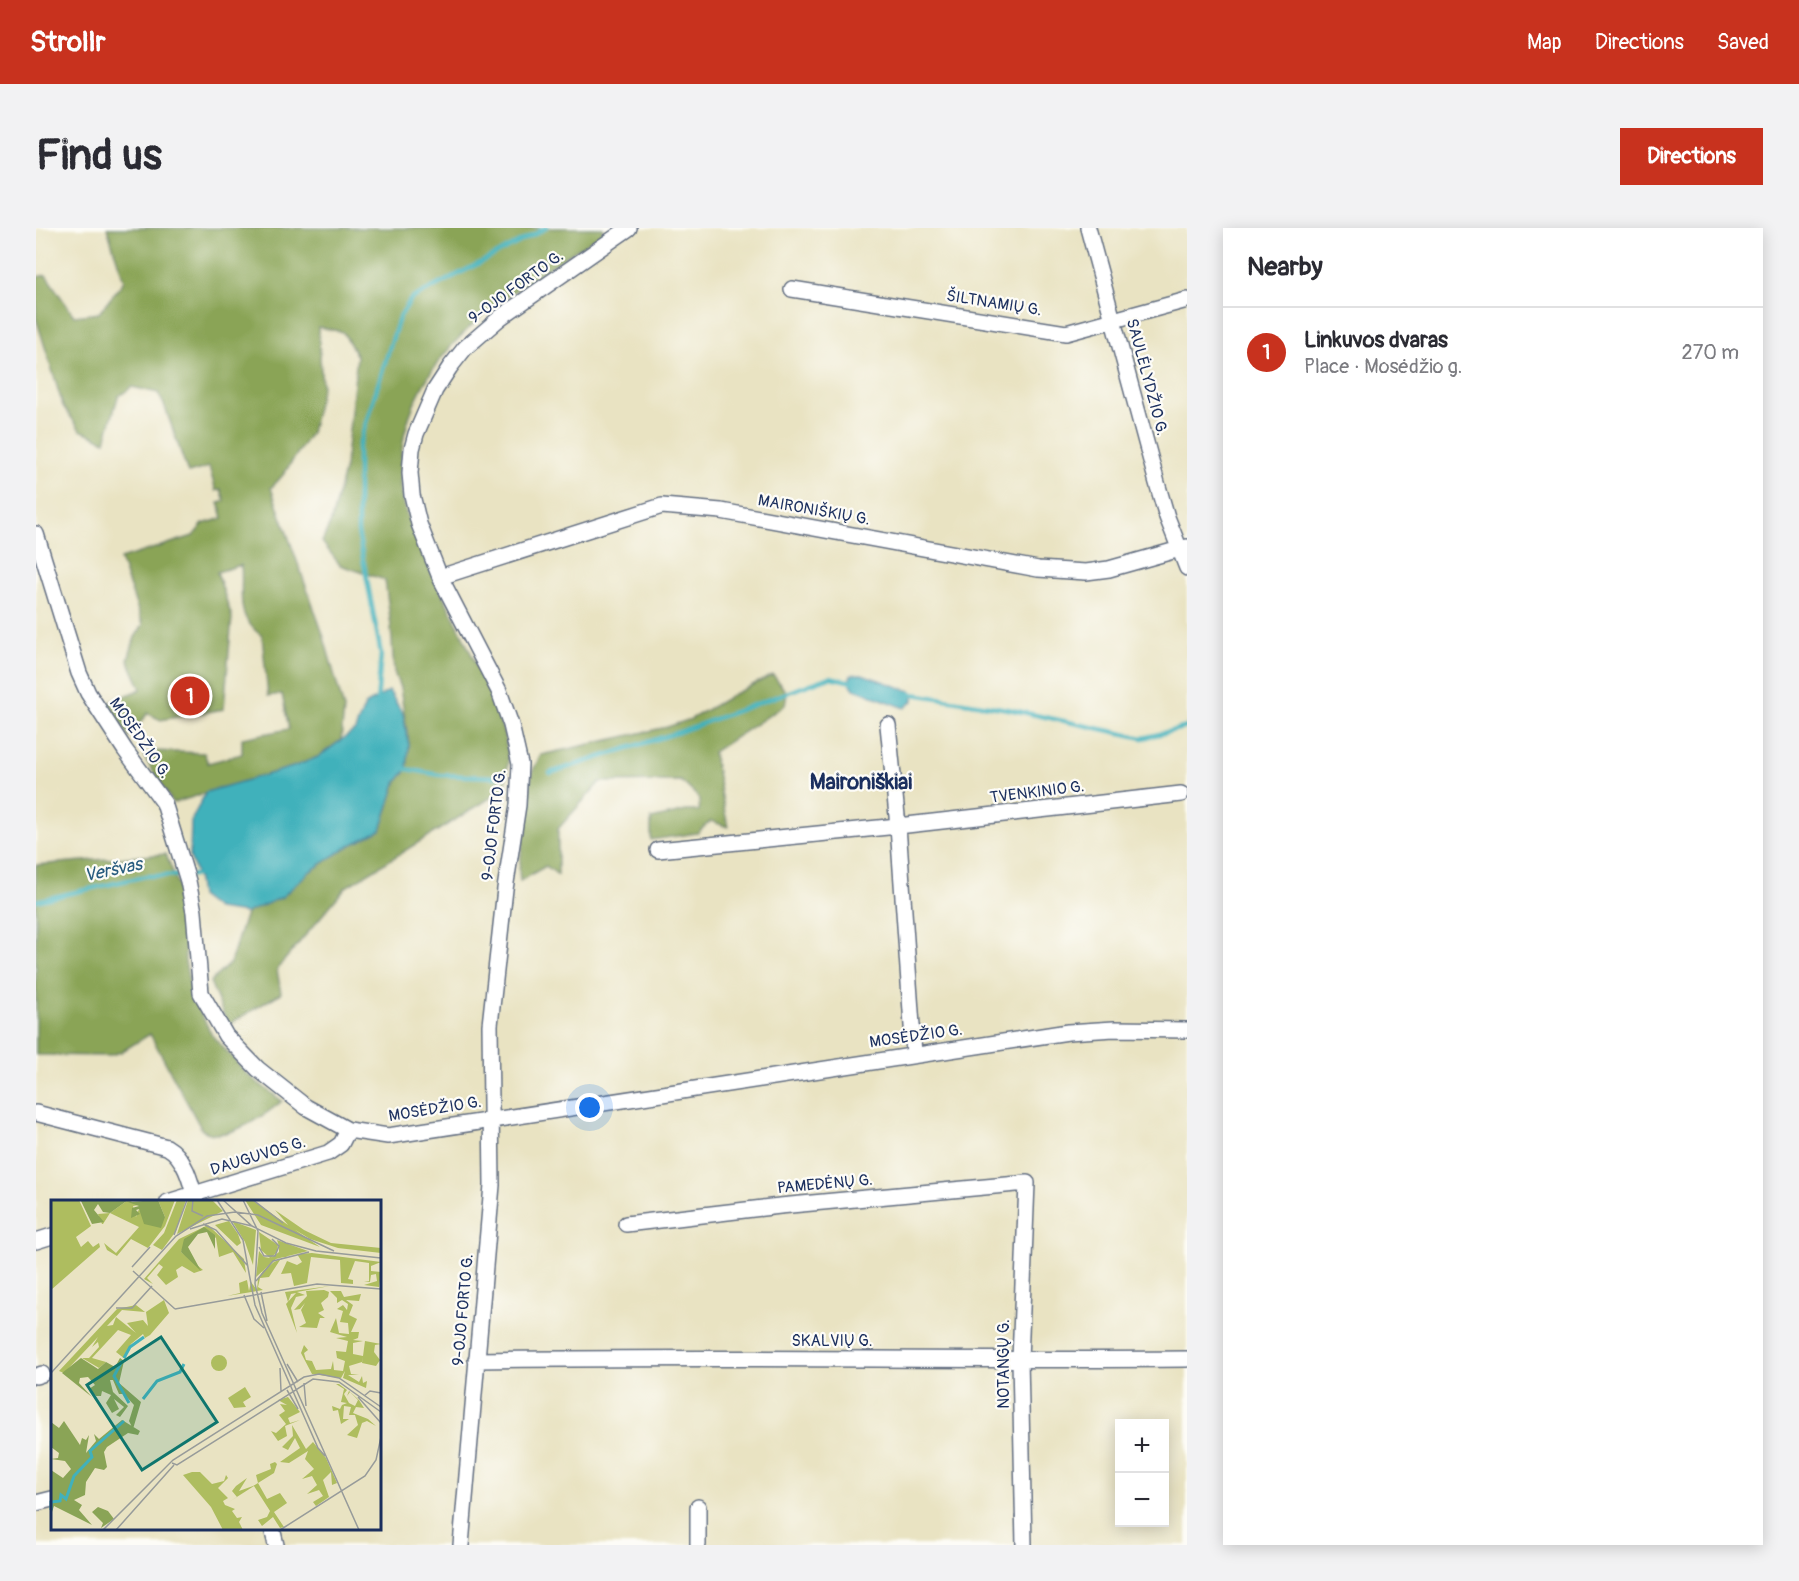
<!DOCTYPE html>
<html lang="en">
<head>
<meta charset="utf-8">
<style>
  :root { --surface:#fff; --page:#f2f2f3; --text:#2b2b33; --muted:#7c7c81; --line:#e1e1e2; --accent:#c8321e }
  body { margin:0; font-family:Pangolin,sans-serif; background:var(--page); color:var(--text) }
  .controls { position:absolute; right:18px; bottom:18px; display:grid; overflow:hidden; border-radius:0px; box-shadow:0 3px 15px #0003 }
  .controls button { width:54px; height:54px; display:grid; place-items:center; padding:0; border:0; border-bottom:2px solid var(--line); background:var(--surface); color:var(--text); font:30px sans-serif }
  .you { position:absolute; left:554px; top:880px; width:21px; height:21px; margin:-15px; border:4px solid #fff; border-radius:50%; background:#1a73e8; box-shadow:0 0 0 9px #1a73e833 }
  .badge { display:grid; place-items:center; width:39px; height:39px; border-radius:50%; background:var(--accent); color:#fff; font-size:20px; font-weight:700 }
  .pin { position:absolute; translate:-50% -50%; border:3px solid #fff; box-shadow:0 2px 6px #0006 }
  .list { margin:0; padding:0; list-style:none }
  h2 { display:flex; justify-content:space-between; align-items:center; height:78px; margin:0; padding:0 24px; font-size:26px }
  h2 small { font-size:20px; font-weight:400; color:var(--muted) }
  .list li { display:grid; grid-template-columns:39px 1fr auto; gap:18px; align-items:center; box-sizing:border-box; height:90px; padding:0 24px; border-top:2px solid var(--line) }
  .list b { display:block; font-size:22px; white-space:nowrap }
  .list p { margin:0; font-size:20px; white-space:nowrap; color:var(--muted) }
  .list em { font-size:20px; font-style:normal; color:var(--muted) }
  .map { position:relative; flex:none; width:1151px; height:1317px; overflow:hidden; border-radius:0px }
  header { display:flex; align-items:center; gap:36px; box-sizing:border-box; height:84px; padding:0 30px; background:var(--accent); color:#fff }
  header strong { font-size:28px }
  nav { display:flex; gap:33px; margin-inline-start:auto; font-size:21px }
  .intro { display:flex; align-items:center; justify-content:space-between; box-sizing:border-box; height:144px; padding:0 36px }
  h1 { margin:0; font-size:42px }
  .button { padding:15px 27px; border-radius:0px; background:var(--accent); color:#fff; font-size:21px; font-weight:700 }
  main { display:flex; gap:36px; padding:0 36px }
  aside { flex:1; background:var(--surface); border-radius:0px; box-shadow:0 3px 15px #0003 }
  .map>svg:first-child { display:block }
</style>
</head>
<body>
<header>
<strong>Strollr</strong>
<nav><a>Map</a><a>Directions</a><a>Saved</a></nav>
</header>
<div class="intro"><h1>Find us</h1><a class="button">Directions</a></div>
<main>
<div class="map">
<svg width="1151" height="1317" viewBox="0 0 1151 1317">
  <rect width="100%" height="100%" fill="#fdfcf7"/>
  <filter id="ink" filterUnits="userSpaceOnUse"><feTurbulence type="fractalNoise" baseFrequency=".0167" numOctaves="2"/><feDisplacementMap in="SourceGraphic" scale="12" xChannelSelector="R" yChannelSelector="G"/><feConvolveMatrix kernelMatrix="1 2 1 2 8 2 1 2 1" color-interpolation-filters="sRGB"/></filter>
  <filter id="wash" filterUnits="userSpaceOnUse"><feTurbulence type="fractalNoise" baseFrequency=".008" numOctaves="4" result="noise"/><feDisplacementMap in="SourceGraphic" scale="24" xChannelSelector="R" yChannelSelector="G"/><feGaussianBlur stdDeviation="1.35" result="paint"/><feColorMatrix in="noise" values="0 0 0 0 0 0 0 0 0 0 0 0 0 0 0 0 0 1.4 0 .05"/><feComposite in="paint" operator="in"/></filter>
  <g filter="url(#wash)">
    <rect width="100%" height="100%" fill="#e9e3c2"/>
    <path fill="#8aa456" stroke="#526a5a" stroke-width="1.5" d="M71 0H567V5C485 59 381 112 366 220 364 239 362 260 368 278 383 327 410 369 430 415 444 444 471 499 472 530 472 540 470 551 469 561L310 659 241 741 245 765 192 797 174 754 194 735 210 685 245 669 273 644 313 618 345 602 360 555 371 541 373 516 364 460 358 444 355 398 349 352 304 337 286 314 295 293 309 239 321 128 307 104 282 99 286 158 275 205 247 247 235 260 287 406 308 481 305 512 282 529 257 539 137 575 108 529 117 523 168 525 172 535 206 526V510L253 501 246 466 232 468 226 408C197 387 208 367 205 337L181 344 196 389 188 481 124 492 112 485 93 509 72 475 105 461 92 432 99 409 107 397 84 331 157 308 167 296 187 290 183 275 189 273 185 261 180 263 173 239 152 245 129 179 122 165 96 159 82 169 69 213 44 202 27 178 0 90V49L10 47 38 88 63 85 88 53Z
      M737 447 751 465 749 477 677 524 692 599 675 593 661 605 615 612V591L650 583H663L664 571 645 553 564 554 522 601V647L510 638 484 653 483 642 496 544 505 527 631 499 655 491 698 466Z
      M130 626 148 673 149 733 156 768 176 807 213 848 246 873C231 886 200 907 179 906 175 906 170 904 166 902L114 806 85 824 71 828 0 827V637Z"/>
    <path fill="#41b1bb" stroke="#2e708c" stroke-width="1.5" d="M819 446H826L874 463 877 466V473L869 480 818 461 813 453 815 447Z
      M353 463 367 486 373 517 371 541 360 555 345 602 313 618 273 644 246 669 210 685 181 681 164 668 161 647 154 629 155 593 170 564 257 539 282 529 319 502 329 477Z"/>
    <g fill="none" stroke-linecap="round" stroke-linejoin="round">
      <path stroke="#41b1bb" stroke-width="4.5" d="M871 465 972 481 1107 510 1151 499
        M341 475 345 426 322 304V220L363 90 375 71 510 0
        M365 540 404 547 461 549
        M514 545 643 504 794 449 816 454
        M0 673 110 648 161 647 165 645"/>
    </g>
  </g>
  <g filter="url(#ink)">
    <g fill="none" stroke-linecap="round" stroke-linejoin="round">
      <defs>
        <path id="minor" d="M1052 0 1121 255 1131 289 1151 340
          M756 61 1030 105 1151 72
          M0 306 43 445 52 465 89 522 128 575 152 653 158 684 165 765 190 808 222 841 270 879 312 902 352 908 1032 804 1078 801 1151 802
          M404 349 626 278 685 283 1002 341 1050 344 1073 341 1151 319
          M852 497 862 598 878 826
          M622 622 862 598 1145 566
          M0 885 131 919C149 929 155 954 160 974
          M132 974 292 925 305 916 312 902
          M590 996 744 978 991 955 984 1132 988 1317
          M0 1013 16 1008
          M440 1132C677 1128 914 1133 1151 1131
          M0 1148 6 1146
          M0 1275 16 1271
          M236 1300 240 1317
          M425 1317 456 957 454 797 469 661 482 577 484 536 475 497 463 463 404 349 383 296 376 267 374 245 376 221 380 206 399 162 414 139 429 120 465 89 593 0
          M662 1317V1279"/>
      </defs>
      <use href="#minor" stroke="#636e81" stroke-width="18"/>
      <use href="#minor" stroke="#fff" stroke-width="15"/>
    </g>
  </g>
  <g text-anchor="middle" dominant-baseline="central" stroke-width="4.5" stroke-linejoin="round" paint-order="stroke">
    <g font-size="16" fill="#1b2f5e" stroke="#fdfcf7">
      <text transform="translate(480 59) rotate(-36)">9-OJO FORTO G.</text>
      <text transform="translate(958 75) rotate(9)">ŠILTNAMIŲ G.</text>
      <text transform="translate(1111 149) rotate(75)">SAULĖLYDŽIO G.</text>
      <text transform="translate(778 282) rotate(10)">MAIRONIŠKIŲ G.</text>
      <text transform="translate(104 510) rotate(55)">MOSĖDŽIO G.</text>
      <text transform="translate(1001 564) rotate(-7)">TVENKINIO G.</text>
      <text transform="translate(458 597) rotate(-83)">9-OJO FORTO G.</text>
      <text transform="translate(880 808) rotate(-8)">MOSĖDŽIO G.</text>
      <text transform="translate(399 881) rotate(-9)">MOSĖDŽIO G.</text>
      <text transform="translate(222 928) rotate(-17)">DAUGUVOS G.</text>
      <text transform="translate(789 956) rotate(-5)">PAMEDĖNŲ G.</text>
      <text transform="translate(427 1082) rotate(-85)">9-OJO FORTO G.</text>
      <text x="796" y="1113">SKALVIŲ G.</text>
      <text transform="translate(968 1136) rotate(-90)">NOTANGŲ G.</text>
    </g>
    <g font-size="18" font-style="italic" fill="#285c7f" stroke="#fdfcf7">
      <text transform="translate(77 642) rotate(-12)">Veršvas</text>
    </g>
    <g font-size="22" font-weight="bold" fill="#1b2f5e" stroke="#fdfcf7">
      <text x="825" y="554">Maironiškiai</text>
    </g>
  </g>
  <g transform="translate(15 972)">
    <rect width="330" height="330" fill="#e9e3c2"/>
    <path d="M0 0H28L40 26 25 37 30 47 37 41 42 47 48 43 49 47 0 90ZM77 0 88 5 82 6 85 17 88 9 94 20 114 17 107 0H124L114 26 97 48 80 39 66 56 56 50 53 43 65 53 88 27 59 13 52 24H41H51L47 14 59 13ZM126 0H135L125 31 111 50 102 45 113 33ZM137 0H161L172 11 126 34ZM194 0H201L269 47 210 25ZM224 10 253 30 280 43 330 48V53L287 48 259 39 238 26ZM178 21 187 34 190 43 186 46 164 25ZM181 21 205 30 202 65 194 42ZM157 25 193 59 195 73 182 52 168 57 165 38 153 29 136 39 130 52 152 70 143 73 131 66 125 70 127 77 115 85 106 75 112 67 108 64 96 78 102 84 93 79 128 39ZM208 32 227 45 226 52 220 58 228 52V46L226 40 257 51 225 59 205 77 208 51 213 57 219 58 210 50ZM261 53 330 62 320 66V71L330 72 328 87 313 85 326 81 325 74 320 75 319 82 313 81H318V63L304 61 297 79 302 80V84L290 83 289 60 260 57 256 83 243 86 240 73 230 74 236 61 246 65 251 62 246 54ZM239 55 229 60 218 77 209 78 207 87 212 90 176 96 189 93 188 83 196 80 198 91 200 82 206 90 207 79 212 71 223 62ZM279 86 246 92 254 95 245 97 240 108 246 133 235 104 245 93 240 94 237 102 234 92ZM273 90 278 92 277 97 270 103 273 110 267 113 274 118H269L266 128 248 127 255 123 250 110 254 103 249 109 243 110 256 96 255 91ZM279 91H290L293 97 310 94 308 101 295 100 302 105 298 115 306 119 300 132H308L307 138 302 140 312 141 302 143V154L312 156 314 141 330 144 324 145 323 152 329 160 325 166 311 163 312 156 311 162 298 166 300 174 308 175H297L308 182 311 176 312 183 316 181 315 188 292 178 294 171 290 178 261 174 250 153 253 145 257 150 253 153 255 160 261 161 265 170 280 169 282 161 283 170 292 171 294 161 286 158 285 151 295 152 297 141 285 138 296 137 279 132 285 118 288 133 298 134 297 123 289 122 292 111 286 109 292 105 296 110 297 104 291 100 286 103V98ZM113 100 118 113 99 135 94 138 92 134 80 144 74 159 65 152 80 135 67 130 41 158 55 162 48 168 31 158H38L48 147 47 142 41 147 47 137 13 173 8 171 66 109 85 105 94 112 71 110 56 126 62 125 65 117 85 133 76 123 92 120 97 126 95 112ZM160 163a8 8 0 1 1 16 0a8 8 0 1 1-16 0ZM285 184H288L296 190 293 194 298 203 304 206 307 200 299 192 296 196 298 191 308 200 313 208 305 207 302 213 317 219 325 226 316 221 311 223 306 238 296 235 307 225 304 215H298L300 207 293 206 292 219H298L290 224 287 210 282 211 281 206 289 209 291 205 296 203 290 202 293 189ZM194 187 200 197 192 202 195 207 183 208 177 198ZM237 197 249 212 237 218 239 223 249 220 234 226 236 236 227 241 220 231 225 233 235 224 228 215 234 211 229 204 236 205 227 200ZM241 225 255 249 262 242 275 258 286 283 281 285 280 272 272 280 278 297 265 306 262 302 272 296 268 290 256 294 266 285 261 276 251 279 263 269 254 259 257 251 238 263 229 262 249 248 244 238 237 250 231 247 242 236ZM224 262 226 264 223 273 207 283 216 299 229 293 236 303 223 312 233 327 229 328 222 317 211 326 207 320 216 317 219 311 203 286 178 302 186 297 181 291 185 286 196 278 188 291 202 286 207 283 205 275 220 269 219 264ZM141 272H149L161 284 173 281 175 275 177 278 167 288 177 298 172 301 174 305 184 309 181 311 186 318 191 317 188 322 192 330H172L160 307 132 275Z" fill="#aebd5f"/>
    <path d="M77 0 59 13 52 12 47 4 43 10 53 22 41 24 30 1ZM107 0 114 17 110 28 93 24 88 9 85 10 89 14 80 18 81 8 88 6 77 2ZM153 27 164 35V49L156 32 147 34 137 47 150 71 130 52 133 39ZM30 158 47 169 55 162 64 167 69 158 73 161 68 183 90 202 82 229 78 221 83 205 73 194H68L62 180H59L62 192 77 206 69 217 65 215 73 207 63 199 68 209 61 213 55 203 60 195 51 191 50 196H45L38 189 44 185 37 177 29 178 28 183 41 197 11 173ZM71 220 89 231 87 235 77 233 56 247 53 252 56 267 53 270 44 268 35 282 34 295 23 300 31 305 28 310 41 325 3 306 0 315V270L12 278 20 269 14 261 0 259 7 258 8 253 0 247V222L8 228 13 221 29 245 31 238 35 240 38 235 35 253 45 241 43 234 48 239ZM47 307 57 311 63 319 50 328 52 323 41 312Z" fill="#8aa456"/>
    <path fill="none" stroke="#41b1bb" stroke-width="3" d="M73 158 79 147 93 137M71 161 63 176 78 203M92 199 106 181 129 172 133 164M0 310V302L9 301 10 295 15 299 23 276 41 257 39 251 73 221"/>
    <path fill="none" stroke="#979b9a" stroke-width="1.5" d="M142 0 141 11 152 16M166 0 192 40 198 73M172 0 201 26 235 43 265 51 330 58M192 0 207 31 204 84M202 0 232 23M152 24 165 30 196 65M139 29 171 19 201 26M123 35 136 0M208 47 213 56H224L228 46 221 39M81 67 99 47M82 71 124 109M198 73 204 105 267 248 274 256M205 81 222 61 258 52M204 84 211 113 308 330M210 92 216 121M193 95 203 119 213 128M65 108H81L101 86M124 109 266 84 330 89M236 164 247 182M229 168 230 191M0 173 125 36 156 16 184 12 207 15 283 51M253 183 255 206M236 190 247 209M313 196 319 191 330 193M307 197 330 223M121 263 126 265 262 179 288 182 330 212M52 330 122 260 253 177 268 174 288 178 330 207M65 330 123 265M229 330 314 276 325 260 330 237"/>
    <path fill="#0f766e" fill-opacity="0.15" stroke="#0f766e" stroke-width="3" d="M110 137 166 222 91 270 36 185Z"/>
    <rect width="330" height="330" fill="none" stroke="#1b2f5e" stroke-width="3"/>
  </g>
</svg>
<div class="controls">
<button>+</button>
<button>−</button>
</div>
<div class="you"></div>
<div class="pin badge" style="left:154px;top:468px">1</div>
</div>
<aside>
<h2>Nearby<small></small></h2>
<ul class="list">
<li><span class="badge">1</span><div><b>Linkuvos dvaras</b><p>Place · Mosėdžio g.</p></div><em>270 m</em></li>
</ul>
</aside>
</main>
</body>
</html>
